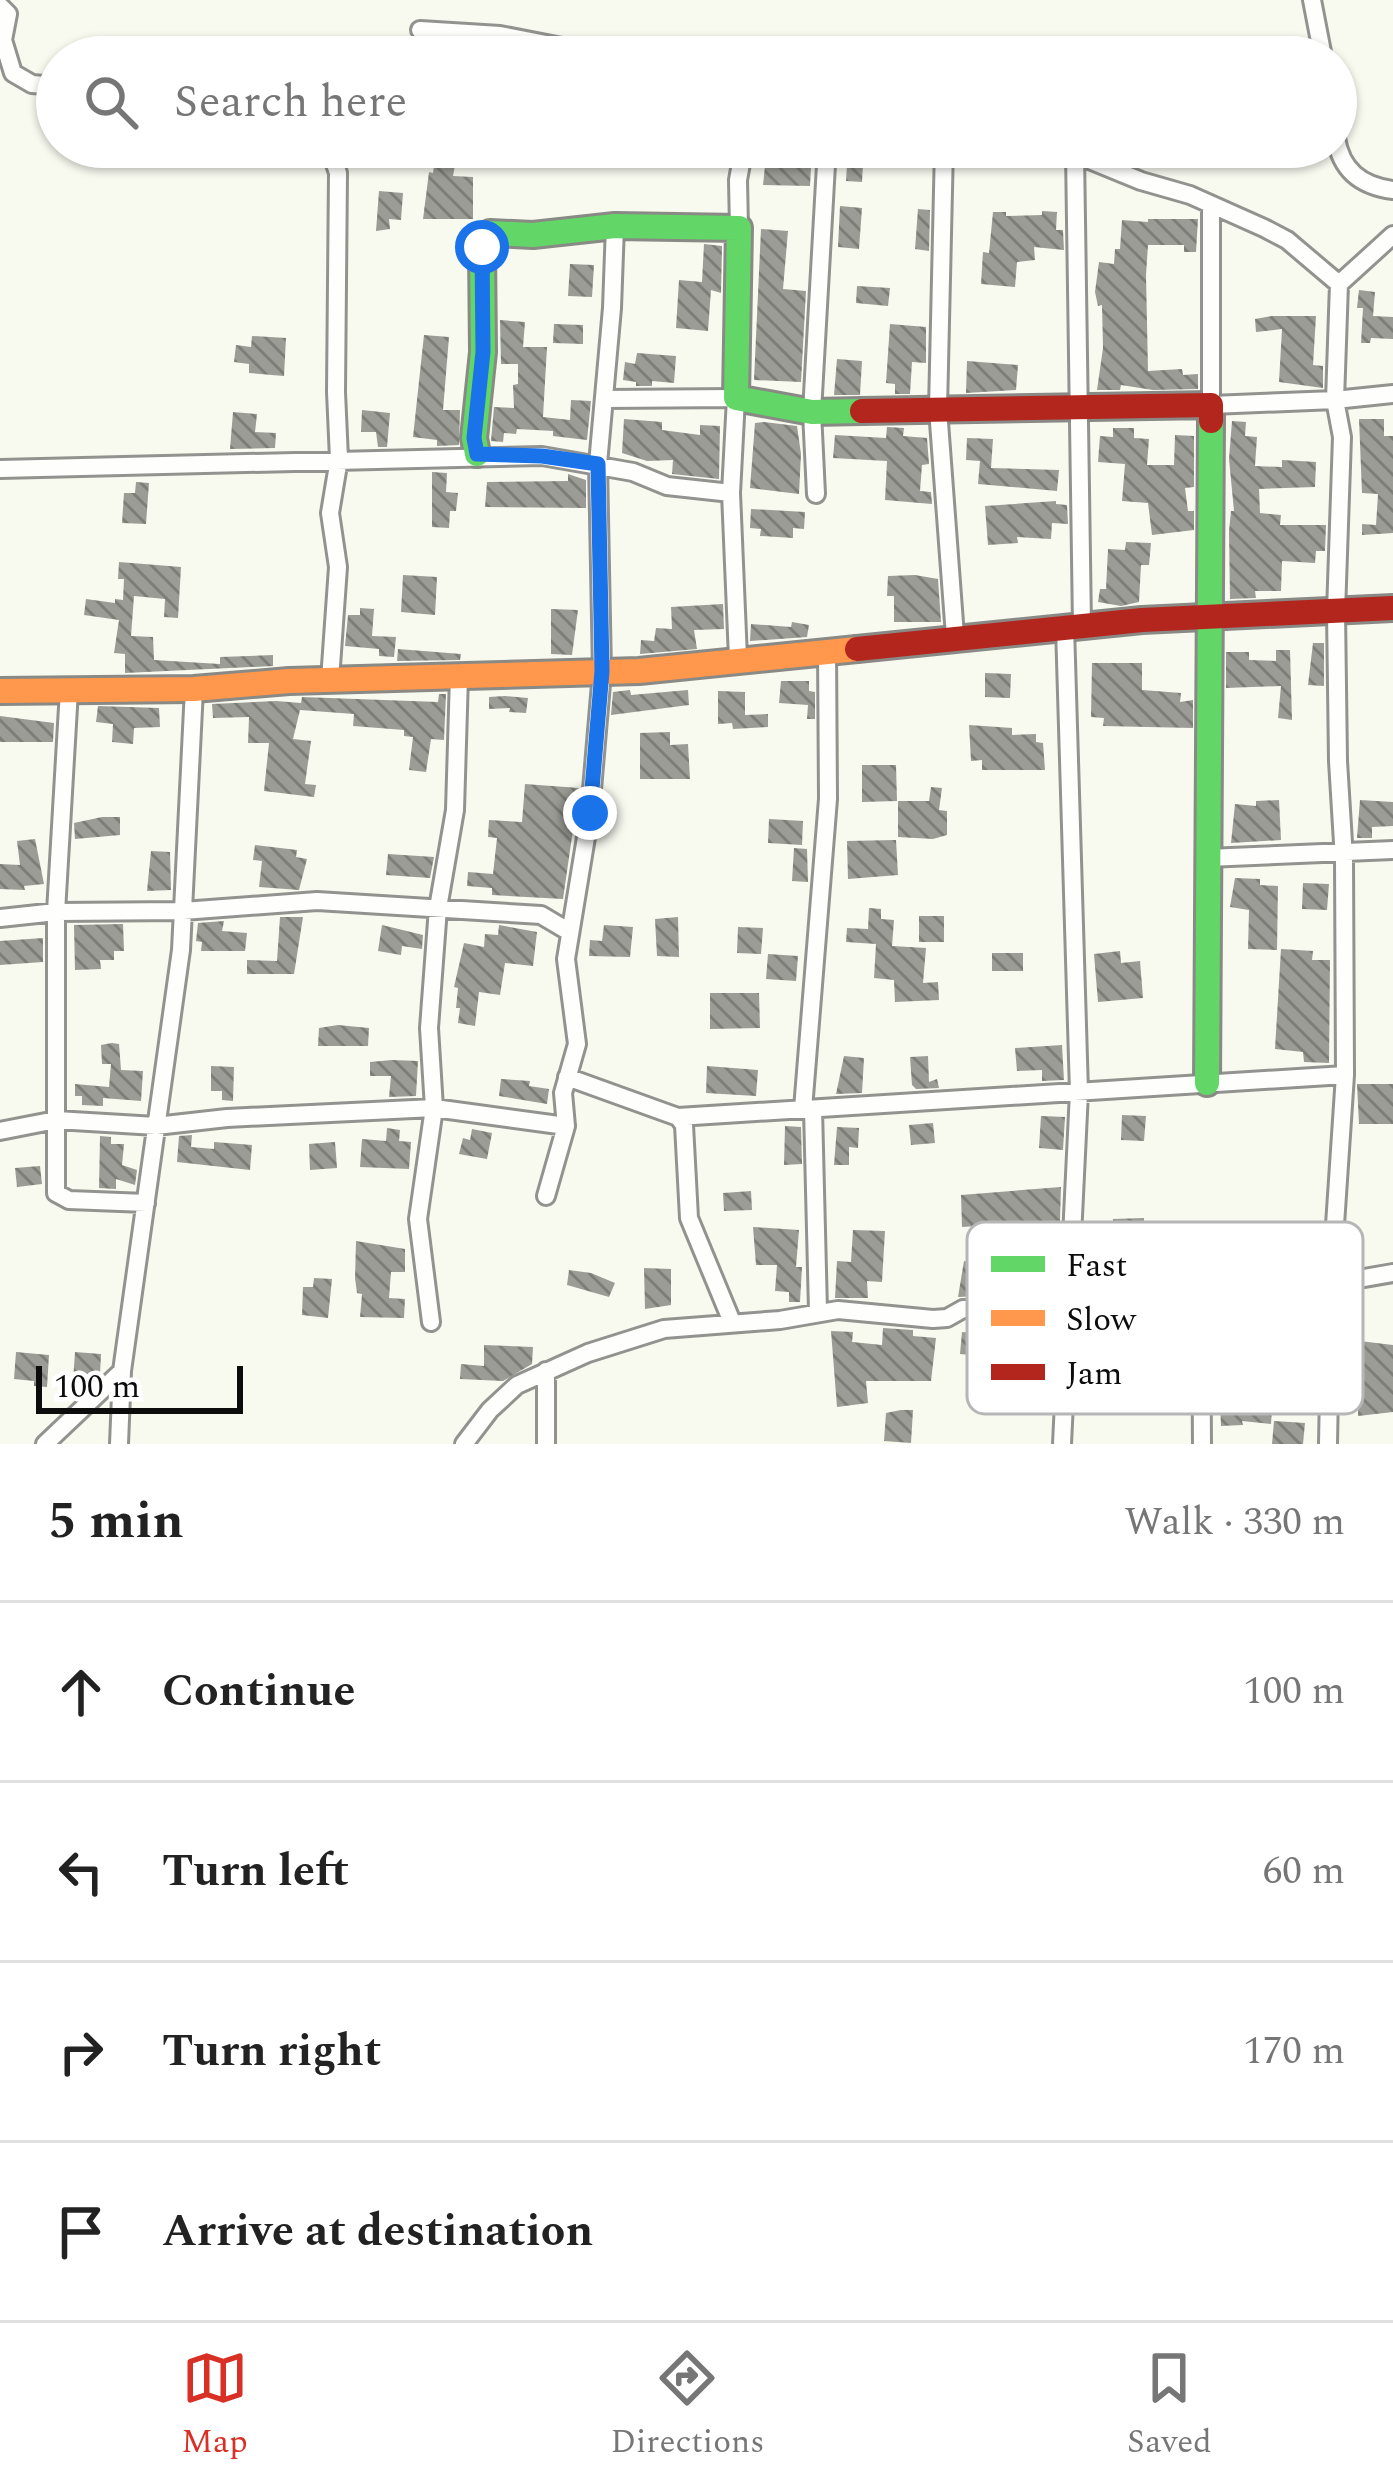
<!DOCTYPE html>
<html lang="en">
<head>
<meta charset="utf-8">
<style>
  :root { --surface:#fff; --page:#f6f6f6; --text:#222; --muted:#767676; --line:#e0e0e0; --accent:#d93025 }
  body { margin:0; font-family:Spectral,serif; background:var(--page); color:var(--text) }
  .scale { position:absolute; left:36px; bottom:30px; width:207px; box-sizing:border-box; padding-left:12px; border:6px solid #0c0c0c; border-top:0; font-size:33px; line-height:42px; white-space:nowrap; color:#0c0c0c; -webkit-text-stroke:9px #fff; paint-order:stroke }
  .stop { position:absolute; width:36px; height:36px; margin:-27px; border:9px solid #1a73e8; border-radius:50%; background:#fff }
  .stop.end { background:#1a73e8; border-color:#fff; box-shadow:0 3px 12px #0008 }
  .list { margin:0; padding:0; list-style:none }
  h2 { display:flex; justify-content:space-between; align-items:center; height:156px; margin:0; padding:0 48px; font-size:51px }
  h2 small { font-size:39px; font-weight:400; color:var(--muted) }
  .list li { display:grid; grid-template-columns:78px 1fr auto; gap:36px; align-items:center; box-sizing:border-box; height:180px; padding:0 48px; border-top:3px solid var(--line) }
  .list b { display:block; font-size:45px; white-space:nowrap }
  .list em { font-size:39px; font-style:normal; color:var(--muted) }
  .icon { flex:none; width:66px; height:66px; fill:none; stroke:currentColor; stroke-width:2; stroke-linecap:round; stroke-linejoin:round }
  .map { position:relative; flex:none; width:1393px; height:1444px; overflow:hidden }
  .search { position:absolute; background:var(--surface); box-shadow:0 3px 9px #0004; left:36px; right:36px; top:36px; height:132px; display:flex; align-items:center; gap:30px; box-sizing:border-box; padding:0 42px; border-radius:66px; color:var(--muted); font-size:45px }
  .sheet { height:876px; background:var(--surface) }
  nav { display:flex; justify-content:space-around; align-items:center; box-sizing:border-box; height:168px; border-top:3px solid var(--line); background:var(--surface); font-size:33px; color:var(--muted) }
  nav a { display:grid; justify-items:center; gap:6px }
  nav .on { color:var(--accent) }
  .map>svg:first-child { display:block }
</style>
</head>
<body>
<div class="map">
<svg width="1393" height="1444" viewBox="0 0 1393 1444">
  <defs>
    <pattern id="building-back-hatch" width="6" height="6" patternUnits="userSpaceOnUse" patternTransform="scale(3)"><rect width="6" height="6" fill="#9c9c96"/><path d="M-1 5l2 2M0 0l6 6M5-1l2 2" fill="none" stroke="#7e7e79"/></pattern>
  </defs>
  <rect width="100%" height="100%" fill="#f8faf0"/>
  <path fill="url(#building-back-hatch)" d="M761 147 812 149 810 186 763 185 765 166 759 165Z
    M848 147H864L862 182 846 181Z
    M887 147H931V167L885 163Z
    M436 151 457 154 453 176 473 177V219H423L429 172 433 173Z
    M379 191 403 193 401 220 389 219 390 229 376 231Z
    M840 206 862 208 859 249 838 247Z
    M918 209 930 210 929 251 915 249Z
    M1042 211 1057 212 1056 230H1063L1064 250 1034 247 1035 260 1017 262 1015 287 981 284 983 252 989 253 993 212H1006V216L1042 215Z
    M1148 219H1198L1196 252H1184V245H1148L1146 275 1148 371 1182 369 1183 375 1198 374V389L1153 390 1121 385 1120 390H1097L1103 348 1102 305 1098 306 1095 292 1099 262 1114 264 1115 249H1120L1122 220 1148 222Z
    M761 229 788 231 783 289 806 291 801 382 754 380Z
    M704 244 722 246 721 293 711 290 708 331 676 328 679 280 702 282Z
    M570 264 594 265 592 297 568 296Z
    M857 286 890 288 888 306 856 303Z
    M1359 290 1375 292 1373 316 1393 317V339L1371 338 1370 343H1361L1363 308H1357Z
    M1272 316H1316L1313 365 1323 366V388L1279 382 1282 329 1256 332 1255 319Z
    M500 320 525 322 523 347H547L543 417 570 420 571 400 591 401 587 440 553 436V431L517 429 516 434 504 433 503 442 491 441 494 407 514 408 513 385 518 384V364H501Z
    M554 324 583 325V344L553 343Z
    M890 324 926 327V363L912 362 910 394H895V384L886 383Z
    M424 335 449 337 443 410H460L459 445 437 446V440L413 437Z
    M252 336 286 338 284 376 249 373V364L234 362 236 345 251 347Z
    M637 353 676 356 674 383 652 381V386H636V382L623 380 625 362 635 364Z
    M837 359 862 361 860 395H834Z
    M967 361 1018 365 1016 390 966 393Z
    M362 410 390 413 387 447H378L376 432H361Z
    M233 412 257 414 255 432 276 433 275 448 230 449Z
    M624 419 662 422V430L700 435V425L720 426 719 479 672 474 673 460 647 461 622 453Z
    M1359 419H1384V436H1393V533L1362 535V524L1376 525 1378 494 1362 493Z
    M1232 421 1246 422 1245 436 1257 437 1255 466 1282 467V460L1316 462 1315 487 1259 489 1260 513 1281 515 1280 525H1326L1325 551H1316L1315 563 1282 561 1281 591H1255L1256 598 1230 599 1229 531 1231 511H1234L1229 459Z
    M764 422 797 426 801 454 799 494 750 488 755 423Z
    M887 427 904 428 903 436 927 438 929 464 922 465 920 491 931 492 932 504 885 500 887 461 833 458 835 435 886 438Z
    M1113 428H1134V438L1149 439 1147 465H1174L1175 435 1194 436V487L1185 488 1188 511H1194V530L1152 535 1148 503 1122 501 1125 464 1098 462 1100 436 1113 437Z
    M967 438 993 439 991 468 1059 470 1057 491 978 484 980 461 966 460Z
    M432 472 447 473 446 492 458 493 456 511H450L449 528 432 527Z
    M568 474 586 480V508L485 507 487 482 568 481Z
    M136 482 149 483 146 524 122 523 124 493H135Z
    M1056 501V504L1067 505 1068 524 1052 523 1051 539 1017 537 1018 543 988 545 985 506Z
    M751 509 805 512 804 529 793 528V538L760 536 761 529 750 528Z
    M1126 542 1151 543 1149 565H1141L1139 602 1121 606 1098 602 1100 589H1106L1108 549 1125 550Z
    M119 562 181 567 178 618 164 617 165 599 134 596 131 636 153 637 154 660 220 664V657L273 655V666L125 673V654L114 653 119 620 84 615 86 599 115 603V599L123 600 124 579H118Z
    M403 575 437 577 435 615 401 612Z
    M915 575 938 579 941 622H894V596H887L888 576Z
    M723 604 724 629 694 630 697 649 640 654 641 640 654 641 656 628 672 629 671 607Z
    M360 608 374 609 372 636 396 637 394 657 379 656V649L345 646 348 615H360Z
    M551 609 578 610 572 655 551 654Z
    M792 622 809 625 807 637 750 641 751 624 791 627Z
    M1313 643H1324V686L1308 685Z
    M398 649 461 654 460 660 397 661Z
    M1276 650H1290L1292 720 1278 718 1281 686 1226 688V652H1249V660L1276 661Z
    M1092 663H1142V690L1181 693 1180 702 1193 700V728L1103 726 1104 718 1091 717Z
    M985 673 1011 674 1010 698 985 697Z
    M781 681H809V691L815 692V719H807L808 705 779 703Z
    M630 690 631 695 688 690 689 705 611 715 613 692Z
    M718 691 745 692V715L768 714V727L733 729 732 723 718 724Z
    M439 694H446L444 740 431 739 426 772 409 770 413 737 404 736V730L353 726 354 714 300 710 293 739 311 741 305 784 316 785 314 797 264 791 269 743H248L249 717 213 718 212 704 276 701 301 703 300 710 302 697 438 702Z
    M505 696 528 698 526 713 509 712 510 708 489 709V697Z
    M98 706 159 708 160 727 134 728 133 744 112 742 113 724 96 722Z
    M0 716 54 723 53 742H0Z
    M969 725 1012 728V735L1036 734V742L1043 743 1045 770H982V760L971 761Z
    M670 732V745L688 744 690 779H640V733Z
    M862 765H896L897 801 862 802Z
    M525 784 579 788 563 899 492 895V888L467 886 468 872 493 874 497 838 488 837 489 820 522 822Z
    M931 787 942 788 939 810 947 811V835L933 839 898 837V801H929Z
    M1279 800 1281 840 1231 843 1235 804 1256 806V801Z
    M1360 800 1393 802V826L1372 827V838H1357Z
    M102 817H120V835L75 839 74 823Z
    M769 819 803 821 802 845 768 843Z
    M35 839 44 884 24 886 25 890 0 889V864L20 865 17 841Z
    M896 840 898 875 848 879 847 841Z
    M255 845 297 850 296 857 307 859 299 890 259 887 262 861 253 860Z
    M794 848 807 849 808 882 792 881Z
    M151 851 170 852 171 890 147 891Z
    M388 854 434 857 430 878 386 875Z
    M1235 878 1260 879V885L1278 886 1277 950 1248 949 1249 910 1230 907Z
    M1303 883 1329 884 1327 910 1302 909Z
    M869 908 881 909V919L894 920 892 946 926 948 923 983 938 982 939 1000 895 1002 894 980 874 978 876 944 846 942 847 928 868 929Z
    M919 916H944V942H919Z
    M280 917H303L294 974H247V960L277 961Z
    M678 917 679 957 657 956 655 919Z
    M224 921 222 931 247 933 245 951H201L202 942 196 941 198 923Z
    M123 924 124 951H114V960H100L101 969 75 970 74 925Z
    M382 925 423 935 422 949 402 946 401 955 378 951Z
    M499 925 537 932 533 966 505 963 500 995 479 992 475 1026 458 1023 460 1008H456L458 988 454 987 464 943 484 947 485 934 498 935Z
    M604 925 633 927 630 957 589 956 590 940 602 941Z
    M738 927 763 928 761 954 737 953Z
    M43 938V962L0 965V941Z
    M1281 949 1313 951 1312 960H1330L1329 1063 1304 1062 1303 1052 1275 1049Z
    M1120 951 1121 963 1140 961 1143 998 1098 1002 1094 954Z
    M992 953H1023V971H992Z
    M768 954 798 956 796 981 766 979Z
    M710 993H759L760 1028 710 1029Z
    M338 1025 369 1028 368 1046H318L319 1028Z
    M112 1043 119 1044 121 1070 143 1071 141 1101 103 1098V1106L82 1105V1096H75V1084L109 1087 111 1064H102L101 1045Z
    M1062 1045 1064 1080 1042 1081V1070L1017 1071 1015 1048Z
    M844 1056 864 1058 862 1093 836 1094Z
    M928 1056 929 1082 937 1079 939 1088 916 1089 912 1085 910 1057Z
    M392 1060 418 1061 416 1096 389 1097 391 1076H370V1062Z
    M211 1066 234 1067 233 1101 222 1100V1091H211Z
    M707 1066 758 1070 756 1096 706 1093Z
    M501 1079 530 1081 529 1086 549 1089 547 1104 499 1096Z
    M1357 1084H1393V1124H1359Z
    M1122 1115 1146 1116 1144 1141 1121 1140Z
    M1041 1116 1065 1117 1063 1150 1039 1148Z
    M933 1123 935 1143 911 1145 909 1125Z
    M785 1126 801 1127 802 1164 784 1165Z
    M837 1127 859 1128 858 1148 849 1147V1165H834Z
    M387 1128 400 1130 399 1141 411 1142 409 1169 360 1167 362 1139 386 1141Z
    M472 1129 492 1133 487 1159 459 1154 463 1138 470 1140Z
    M192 1135 191 1147 214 1149V1142L252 1145 250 1170 177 1162 179 1136Z
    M100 1136 111 1137V1144H124L122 1165 137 1170 135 1185 116 1179V1189L99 1188Z
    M335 1142 337 1168 310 1170 309 1144Z
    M40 1166 42 1184 17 1187 15 1168Z
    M1061 1187 1060 1221 962 1227 961 1195Z
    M751 1191 752 1210 724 1211 723 1193Z
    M1144 1218V1236L1114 1238 1113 1219Z
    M753 1227 799 1230 796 1267H802L800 1302H789V1292L775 1291 777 1265H756Z
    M853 1230 885 1231 882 1282 867 1281 868 1298H835L837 1261 851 1262Z
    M356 1241 405 1249V1272H391L389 1298 405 1299 404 1318 360 1317 362 1294 357 1293 355 1278Z
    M964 1261 988 1265V1261H1013V1285H982L980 1296 958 1297Z
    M644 1268 671 1269V1305L645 1309Z
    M569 1270 591 1273 615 1283 609 1297 567 1285Z
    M314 1278 332 1279 328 1318 302 1315 303 1287H313Z
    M988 1322H1002L1001 1333 1012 1334 1011 1359 960 1354 962 1332 987 1334Z
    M883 1328 913 1330V1336L936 1338 931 1381H866L868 1403 837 1407 831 1331 853 1332 852 1342 882 1345Z
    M1343 1339 1393 1345V1412L1358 1416 1359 1372 1343 1373Z
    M484 1345 533 1347 532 1364 503 1381 460 1379 461 1364 484 1366Z
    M16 1352 49 1355 47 1387 34 1386V1381L14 1379Z
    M75 1352 101 1354 100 1375 92 1382 73 1381Z
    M1248 1391 1273 1393 1271 1424 1242 1421 1243 1425 1221 1426 1220 1401 1248 1399Z
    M901 1410H913L911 1443 884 1441 886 1413Z
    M1274 1421 1305 1423 1303 1444H1272Z"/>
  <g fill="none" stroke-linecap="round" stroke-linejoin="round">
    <defs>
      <path id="street" d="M1312 0 1323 57
        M0 6 8 14 3 40 13 73 32 84 57 86
        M420 30 500 35 613 57
        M1336 138C1341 170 1361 186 1393 190
        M320 147 333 158 338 173 336 392 339 459 330 513 338 567 330 680
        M944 147 938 409 955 636
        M1058 147 1141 181 1190 195 1264 228 1287 240 1339 284
        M1075 153 1082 625
        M1211 205V405L1335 400 1342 437 1336 612 1338 761 1344 859 1345 1075 1331 1285 1328 1444
        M739 228 738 180 744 147
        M1393 235 1339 284 1335 400 1393 394
        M604 399 736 398 731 493 738 658
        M0 469 542 456 633 472 667 486 731 493
        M816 494 812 412 827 147
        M69 690 56 912V1193L69 1200 146 1203
        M1207 858 1393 850
        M0 918 56 912 183 911 317 901 541 915 568 931
        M567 1077 664 1112 678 1117 684 1125 689 1218 732 1322
        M803 1109 828 799 827 649
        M813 1109 818 1311
        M678 1117 1345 1075
        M0 1131 56 1120 156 1126 227 1118 434 1108 566 1126
        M546 1196 566 1126 563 1093 577 1044 566 959 590 813 602 672 598 464 612 308 615 226
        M1201 1298 1202 1444
        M431 1322 418 1219 434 1108 429 1028 438 908 455 810 459 676
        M45 1444 122 1371
        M119 1444 122 1371 181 950 194 689
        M464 1444 490 1410 517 1385 588 1353 664 1329 780 1320 838 1310 933 1319 947 1318 963 1309H1039L1295 1290 1393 1273
        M546 1444V1371
        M1062 1444 1079 1092 1065 627"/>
      <path id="fast" d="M477 454 474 438 483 352 482 247 490 233 533 235 615 226 739 228 736 398 812 412 862 411
        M1207 1083 1211 421"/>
      <path id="slow" d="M0 691 194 689 289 681 639 671 857 649"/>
      <path id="jam" d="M862 411 1211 405V421
        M857 649 1142 620 1393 608"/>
    </defs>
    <use href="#street" stroke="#92938f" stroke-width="22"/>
    <use href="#fast" stroke="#898a85" stroke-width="30"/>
    <use href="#slow" stroke="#898a85" stroke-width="30"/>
    <use href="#jam" stroke="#898a85" stroke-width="30"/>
    <use href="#street" stroke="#fefefd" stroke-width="16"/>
    <use href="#fast" stroke="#63d668" stroke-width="24"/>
    <use href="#slow" stroke="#ff974d" stroke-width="24"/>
    <use href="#jam" stroke="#b3261e" stroke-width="24"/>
  </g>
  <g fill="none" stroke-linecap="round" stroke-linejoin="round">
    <path stroke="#1a73e8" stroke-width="15" d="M482 247 483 352 474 438 477 454 542 456 598 464 602 671 590 813"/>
  </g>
  <rect x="967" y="1222" width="396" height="192" rx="18" fill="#fff" stroke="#b6b6b6" stroke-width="3"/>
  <rect x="991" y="1256" width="54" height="16" fill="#63d668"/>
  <rect x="991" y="1310" width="54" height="16" fill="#ff974d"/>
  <rect x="991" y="1364" width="54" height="16" fill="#b3261e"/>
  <g font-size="33" fill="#0c0c0c">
    <text x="1066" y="1276">Fast</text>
    <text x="1066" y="1330">Slow</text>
    <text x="1066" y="1384">Jam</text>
  </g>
</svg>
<div class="scale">100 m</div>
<div class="stop" style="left:482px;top:247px"></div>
<div class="stop end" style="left:590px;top:813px"></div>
<div class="search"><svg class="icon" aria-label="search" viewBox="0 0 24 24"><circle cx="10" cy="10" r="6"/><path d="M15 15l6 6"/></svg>Search here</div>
</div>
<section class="sheet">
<h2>5 min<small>Walk · 330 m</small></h2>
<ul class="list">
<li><svg class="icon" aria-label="ahead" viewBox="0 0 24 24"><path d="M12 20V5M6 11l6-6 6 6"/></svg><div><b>Continue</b></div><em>100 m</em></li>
<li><svg class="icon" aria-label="left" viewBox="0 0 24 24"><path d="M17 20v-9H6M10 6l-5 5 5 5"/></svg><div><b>Turn left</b></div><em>60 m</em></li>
<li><svg class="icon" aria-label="right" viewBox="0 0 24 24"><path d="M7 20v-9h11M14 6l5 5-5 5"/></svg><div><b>Turn right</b></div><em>170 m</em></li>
<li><svg class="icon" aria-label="arrive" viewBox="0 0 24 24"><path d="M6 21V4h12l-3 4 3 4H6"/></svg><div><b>Arrive at destination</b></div></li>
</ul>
</section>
<nav>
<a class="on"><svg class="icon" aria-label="map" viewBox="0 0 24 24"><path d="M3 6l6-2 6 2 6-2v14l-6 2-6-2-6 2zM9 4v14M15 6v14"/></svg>Map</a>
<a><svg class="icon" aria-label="directions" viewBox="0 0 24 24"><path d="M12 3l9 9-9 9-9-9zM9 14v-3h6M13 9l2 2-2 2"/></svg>Directions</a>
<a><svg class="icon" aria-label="saved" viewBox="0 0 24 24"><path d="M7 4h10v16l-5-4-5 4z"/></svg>Saved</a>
</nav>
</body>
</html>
